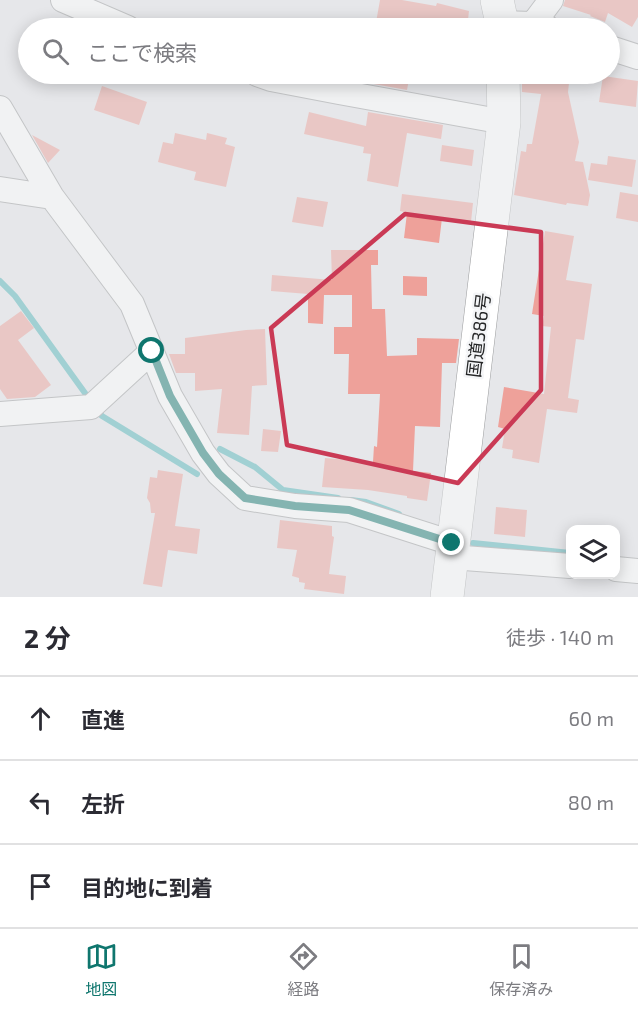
<!DOCTYPE html>
<html lang="ja">
<head>
<meta charset="utf-8">
<style>
  :root { --surface:#fff; --page:#f2f2f3; --text:#2b2b33; --muted:#7c7c81; --line:#e1e1e2; --accent:#0f766e }
  body { margin:0; font-family:"Exo 2","Noto Sans JP",sans-serif; background:var(--page); color:var(--text) }
  .controls { position:absolute; right:18px; bottom:18px; display:grid; overflow:hidden; border-radius:12px; box-shadow:0 3px 15px #0003 }
  .controls button { width:54px; height:54px; display:grid; place-items:center; padding:0; border:0; border-bottom:2px solid var(--line); background:var(--surface); color:var(--text); font:30px sans-serif }
  .stop { position:absolute; width:18px; height:18px; margin:-14px; border:4px solid #0f766e; border-radius:50%; background:#fff }
  .stop.end { background:#0f766e; border-color:#fff; box-shadow:0 2px 6px #0008 }
  .list { margin:0; padding:0; list-style:none }
  h2 { display:flex; justify-content:space-between; align-items:center; height:78px; margin:0; padding:0 24px; font-size:26px }
  h2 small { font-size:20px; font-weight:400; color:var(--muted) }
  .list li { display:grid; grid-template-columns:39px 1fr auto; gap:18px; align-items:center; box-sizing:border-box; height:84px; padding:0 24px; border-top:2px solid var(--line) }
  .list b { display:block; font-size:22px; white-space:nowrap }
  .list em { font-size:20px; font-style:normal; color:var(--muted) }
  .icon { flex:none; width:33px; height:33px; fill:none; stroke:currentColor; stroke-width:2; stroke-linecap:round; stroke-linejoin:round }
  .map { position:relative; flex:none; width:638px; height:597px; overflow:hidden }
  .search { position:absolute; background:var(--surface); box-shadow:0 3px 15px #0003; left:18px; right:18px; top:18px; height:66px; display:flex; align-items:center; gap:15px; box-sizing:border-box; padding:0 21px; border-radius:33px; color:var(--muted); font-size:22px }
  .sheet { height:330px; background:var(--surface) }
  nav { display:flex; justify-content:space-around; align-items:center; box-sizing:border-box; height:84px; border-top:2px solid var(--line); background:var(--surface); font-size:16px; color:var(--muted) }
  nav a { display:grid; justify-items:center; gap:3px }
  nav .on { color:var(--accent) }
  .map>svg:first-child { display:block }
</style>
</head>
<body>
<div class="map">
<svg width="638" height="597" viewBox="0 0 638 597">
  <rect width="100%" height="100%" fill="#e6e7ea"/>
  <g fill="none" stroke-linecap="round" stroke-linejoin="round">
    <path stroke="#4eb3b8" stroke-width="6" d="M0 281 15 296 90 400
      M96 409 102 416 197 474
      M220 449 255 467 283 490 338 498
      M351 500 366 502 399 514
      M473 543 570 553"/>
  </g>
  <path fill="#eea19a" d="M380 0H402L436 6 437 3 469 11 467 28H375Z
    M565 0H638V17L632 27 608 13 605 22 590 16 591 15 563 6Z
    M318 74H410L407 90Z
    M522 74H570L568 92 579 142 575 161 583 162 590 195 588 206 567 203 566 205 514 195 521 151 526 152 527 144H532L541 94 522 92Z
    M603 76 638 81 636 107 599 102Z
    M102 86 147 102 139 125 94 110Z
    M309 112 366 126 368 112 443 125 441 139 407 133 398 187 367 181 371 154 363 153 364 147 304 134Z
    M175 133 206 140 207 133 227 138 225 144 235 147 226 187 194 180 196 172 158 162 163 142 173 144Z
    M32 135 60 150 48 163Z
    M442 145 474 150 472 166 440 161Z
    M608 156 636 160 632 187 588 180 591 163 607 165Z
    M620 192 638 195V222L616 218Z
    M402 194 473 203 471 222 442 218 439 243 404 238 407 213 400 211Z
    M297 197 328 202 323 227 292 222Z
    M545 231 574 236 566 280 592 284 584 340 576 339 568 398 579 400 577 413 547 409 539 463 512 458 513 450 502 448 505 429 498 427 504 387 544 394 551 327 542 326 544 316 532 314Z
    M331 250H378V265H371L372 309H385L387 356 417 355V338L459 339 456 363H442L440 427 415 426 413 471 431 473 427 501 407 498V496L368 490 322 487 325 458 373 462 374 446 377 447 380 394H348L349 354H334V327H352V295H324L323 324 308 323V294L271 291 272 275 332 280Z
    M403 276 427 277V296L403 295Z
    M21 311 34 328 18 340 51 385 35 397 7 399 0 389V326Z
    M265 329 267 385 252 386 249 435 217 433 222 389 195 391V373H176L169 354H185V338L246 330Z
    M263 429 281 431 278 452 261 451Z
    M158 470 183 474 175 526 200 529 197 554 168 550 162 587 143 584 155 513H151L150 503 147 498 150 477 157 478Z
    M496 507 527 510 525 537 494 534Z
    M280 520 332 526V536L334 537 329 574 346 576 344 594 304 589 305 583 299 582V578L292 576 297 550 277 548Z"/>
  <g fill="none" stroke-linecap="round" stroke-linejoin="round">
    <defs>
      <path id="minor" d="M63 0 128 28
        M503 23 533 24 548 28
        M533 24 551 0
        M610 48 638 57
        M257 74 271 79 339 92 504 122
        M0 108 52 197 132 304 170 396 203 453 219 474 245 498 295 506 349 510 452 543
        M0 189 52 197
        M0 414 91 407 152 351
        M451 557 570 566
        M616 569 638 571"/>
      <path id="highway" d="M497 0 503 28
        M447 597 504 122 503 74"/>
    </defs>
    <use href="#minor" stroke="#9b9c9e" stroke-width="26"/>
    <use href="#highway" stroke="#9b9c9e" stroke-width="34"/>
    <use href="#minor" stroke="#fff" stroke-width="24"/>
    <use href="#highway" stroke="#fff" stroke-width="33"/>
  </g>
  <g fill="none" stroke-linecap="round" stroke-linejoin="round">
    <path stroke="#0f766e" stroke-width="8" d="M152 351 170 396 203 453 219 474 245 498 295 506 349 510 452 543"/>
  </g>
  <path d="M0 0H638V597H0ZM405 214 541 232V390L458 483 287 445 271 328Z" fill="#e6e7ea" fill-opacity=".55" fill-rule="evenodd"/>
  <path fill="none" stroke="#ca3a55" stroke-width="4.5" stroke-linejoin="round" d="M405 214 541 232V390L458 483 287 445 271 328Z"/>
  <g text-anchor="middle" dominant-baseline="central" stroke-width="5" stroke-linejoin="round" paint-order="stroke">
    <g font-size="18" fill="#262728" stroke="#f4f5f7">
      <text transform="translate(478 335) rotate(-83)">国道386号</text>
    </g>
  </g>
</svg>
<div class="controls">
<button><svg class="icon" aria-label="layers" viewBox="0 0 24 24"><path d="M12 4l9 5-9 5-9-5zM3 14l9 5 9-5"/></svg></button>
</div>
<div class="stop" style="left:152px;top:351px"></div>
<div class="stop end" style="left:452px;top:543px"></div>
<div class="search"><svg class="icon" aria-label="search" viewBox="0 0 24 24"><circle cx="10" cy="10" r="6"/><path d="M15 15l6 6"/></svg>ここで検索</div>
</div>
<section class="sheet">
<h2>2 分<small>徒歩 · 140 m</small></h2>
<ul class="list">
<li><svg class="icon" aria-label="ahead" viewBox="0 0 24 24"><path d="M12 20V5M6 11l6-6 6 6"/></svg><div><b>直進</b></div><em>60 m</em></li>
<li><svg class="icon" aria-label="left" viewBox="0 0 24 24"><path d="M17 20v-9H6M10 6l-5 5 5 5"/></svg><div><b>左折</b></div><em>80 m</em></li>
<li><svg class="icon" aria-label="arrive" viewBox="0 0 24 24"><path d="M6 21V4h12l-3 4 3 4H6"/></svg><div><b>目的地に到着</b></div></li>
</ul>
</section>
<nav>
<a class="on"><svg class="icon" aria-label="map" viewBox="0 0 24 24"><path d="M3 6l6-2 6 2 6-2v14l-6 2-6-2-6 2zM9 4v14M15 6v14"/></svg>地図</a>
<a><svg class="icon" aria-label="directions" viewBox="0 0 24 24"><path d="M12 3l9 9-9 9-9-9zM9 14v-3h6M13 9l2 2-2 2"/></svg>経路</a>
<a><svg class="icon" aria-label="saved" viewBox="0 0 24 24"><path d="M7 4h10v16l-5-4-5 4z"/></svg>保存済み</a>
</nav>
</body>
</html>
